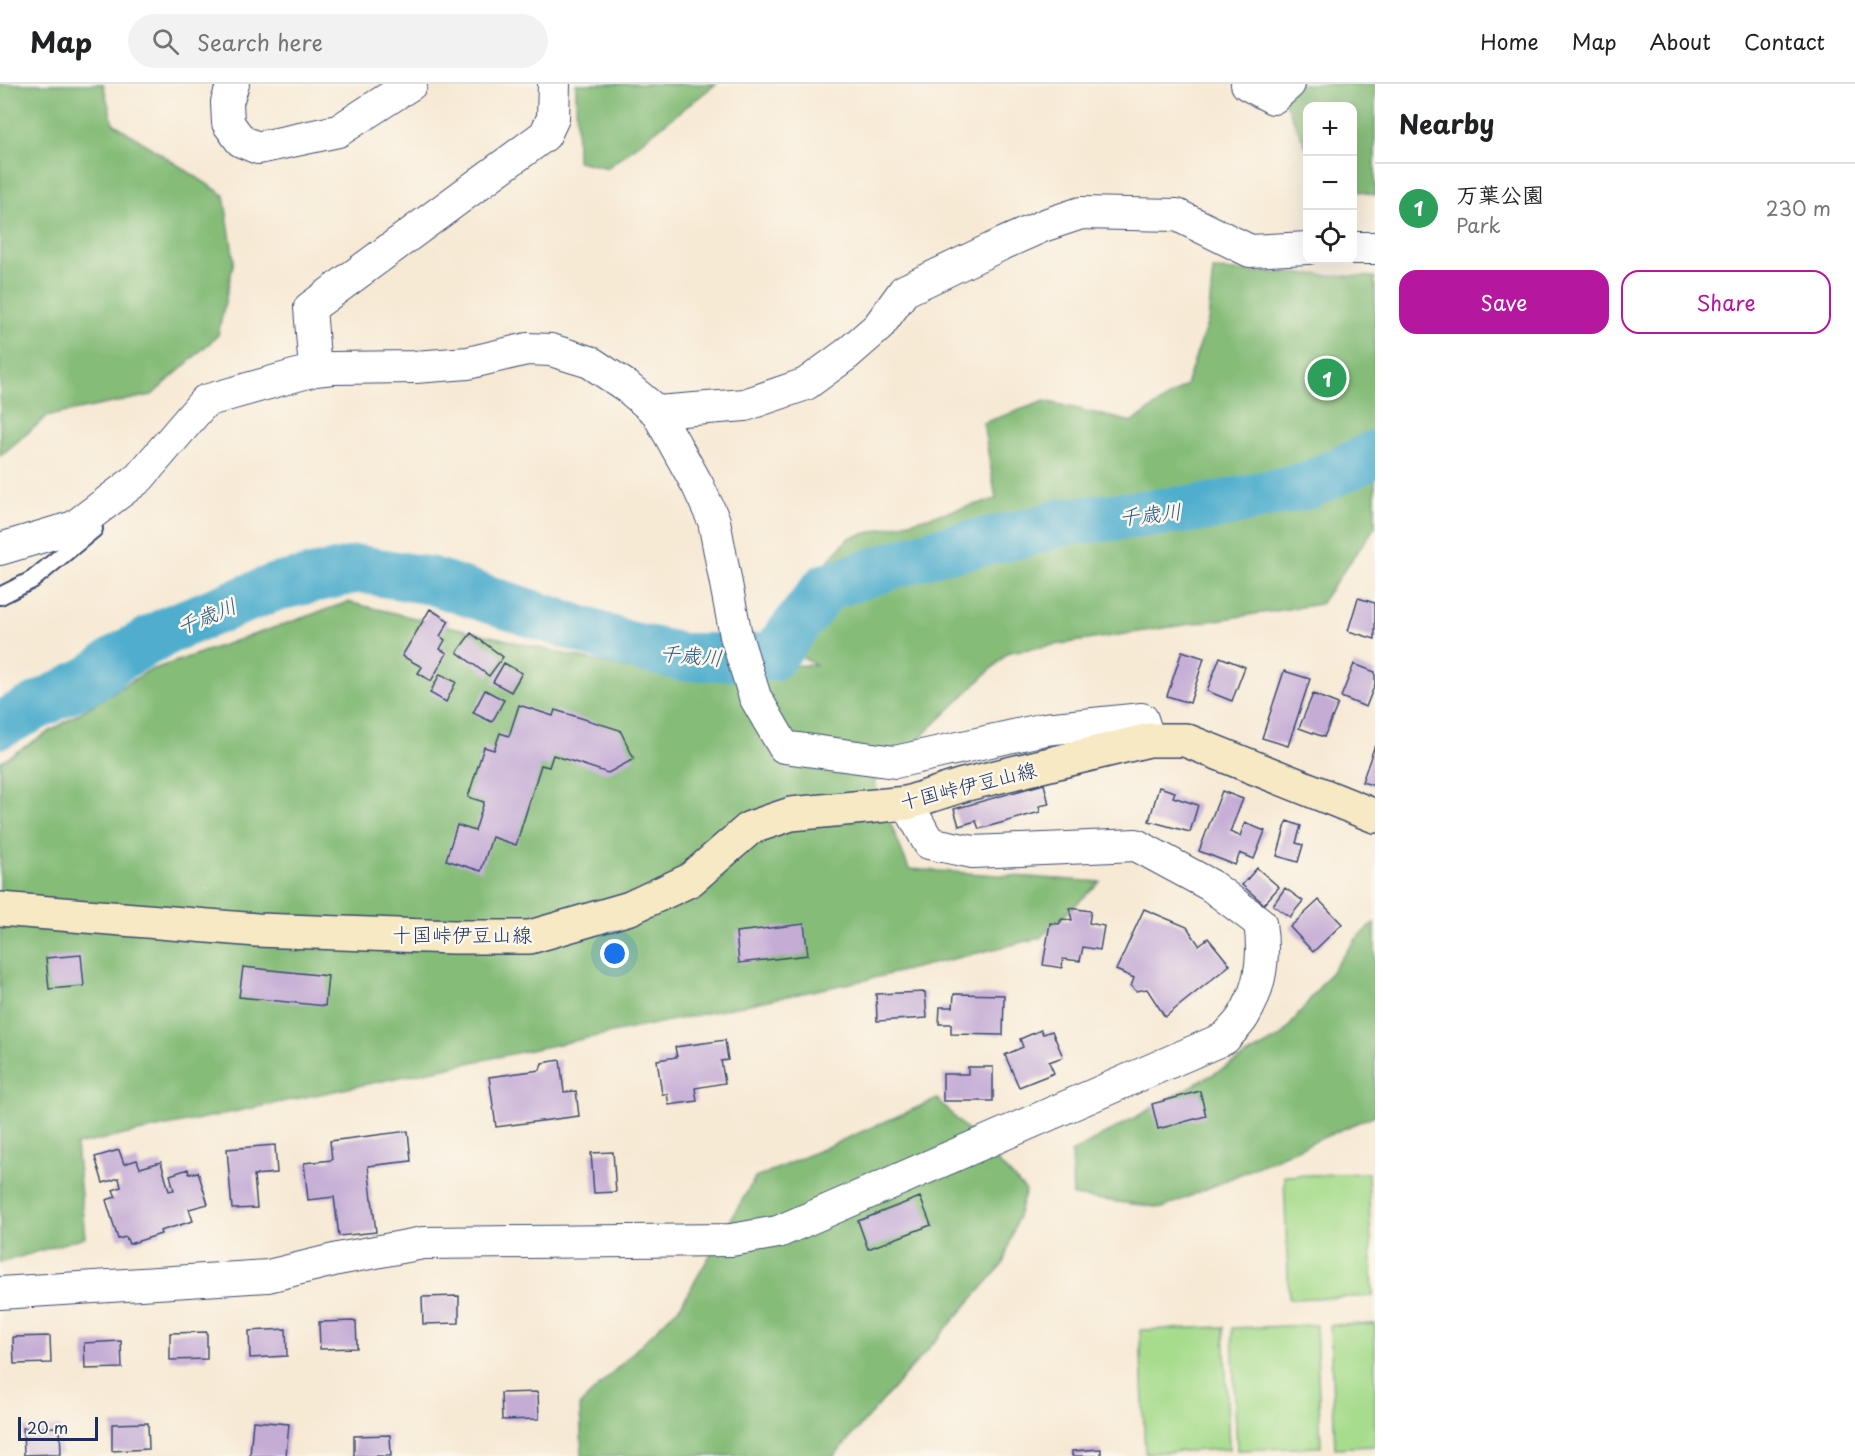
<!DOCTYPE html>
<html lang="en">
<head>
<meta charset="utf-8">
<style>
  :root { --surface:#fff; --page:#f2f2f2; --text:#202124; --muted:#757577; --line:#e0e0e0; --accent:#b5179e }
  body { margin:0; font-family:"Playpen Sans","Klee One",sans-serif; background:var(--page); color:var(--text) }
  .controls { position:absolute; right:18px; top:18px; display:grid; overflow:hidden; border-radius:12px; box-shadow:0 6px 24px #0002 }
  .controls button { width:54px; height:54px; display:grid; place-items:center; padding:0; border:0; border-bottom:2px solid var(--line); background:var(--surface); color:var(--text); font:30px sans-serif }
  .scale { position:absolute; left:18px; bottom:15px; width:80px; box-sizing:border-box; padding-left:6px; border:3px solid #1b2f5e; border-top:0; font-size:16px; line-height:21px; white-space:nowrap; color:#1b2f5e; -webkit-text-stroke:4px #fbf7ec; paint-order:stroke }
  .you { position:absolute; left:615px; top:870px; width:21px; height:21px; margin:-15px; border:4px solid #fff; border-radius:50%; background:#1a73e8; box-shadow:0 0 0 9px #1a73e833 }
  .badge { display:grid; place-items:center; width:39px; height:39px; border-radius:50%; background:var(--accent); color:#fff; font-size:20px; font-weight:700 }
  .pin { position:absolute; translate:-50% -50%; border:3px solid #fff; box-shadow:0 2px 6px #0006 }
  .list { margin:0; padding:0; list-style:none }
  h2 { display:flex; justify-content:space-between; align-items:center; height:78px; margin:0; padding:0 24px; font-size:26px }
  h2 small { font-size:20px; font-weight:400; color:var(--muted) }
  .list li { display:grid; grid-template-columns:39px 1fr auto; gap:18px; align-items:center; box-sizing:border-box; height:90px; padding:0 24px; border-top:2px solid var(--line) }
  .list b { display:block; font-size:22px; white-space:nowrap }
  .list p { margin:0; font-size:20px; white-space:nowrap; color:var(--muted) }
  .list em { font-size:20px; font-style:normal; color:var(--muted) }
  .actions { display:flex; gap:12px; padding:18px 24px }
  .actions a { flex:1; padding:14px 0; border:2px solid var(--accent); border-radius:18px; text-align:center; font-size:21px; color:var(--accent) }
  .actions .main { background:var(--accent); color:#fff }
  .icon { flex:none; width:33px; height:33px; fill:none; stroke:currentColor; stroke-width:2; stroke-linecap:round; stroke-linejoin:round }
  .map { position:relative; flex:none; width:1375px; height:1372px; overflow:hidden }
  header { display:flex; align-items:center; gap:36px; box-sizing:border-box; height:84px; padding:0 30px; background:var(--surface); border-bottom:2px solid var(--line) }
  header strong { font-size:28px }
  nav { display:flex; gap:33px; margin-inline-start:auto; font-size:21px }
  .search { width:420px; height:54px; background:var(--page); display:flex; align-items:center; gap:15px; box-sizing:border-box; padding:0 21px; border-radius:33px; color:var(--muted); font-size:22px }
  main { display:flex }
  aside { flex:1; background:var(--surface) }
  .map>svg:first-child { display:block }
</style>
</head>
<body>
<header>
<strong>Map</strong>
<div class="search"><svg class="icon" aria-label="search" viewBox="0 0 24 24"><circle cx="10" cy="10" r="6"/><path d="M15 15l6 6"/></svg>Search here</div>
<nav><a>Home</a><a>Map</a><a>About</a><a>Contact</a></nav>
</header>
<main>
<div class="map">
<svg width="1375" height="1372" viewBox="0 0 1375 1372">
  <rect width="100%" height="100%" fill="#fbf7ec"/>
  <filter id="ink" filterUnits="userSpaceOnUse"><feTurbulence type="fractalNoise" baseFrequency=".0167" numOctaves="2"/><feDisplacementMap in="SourceGraphic" scale="12" xChannelSelector="R" yChannelSelector="G"/><feConvolveMatrix kernelMatrix="1 2 1 2 8 2 1 2 1" color-interpolation-filters="sRGB"/></filter>
  <filter id="wash" filterUnits="userSpaceOnUse"><feTurbulence type="fractalNoise" baseFrequency=".008" numOctaves="4" result="noise"/><feDisplacementMap in="SourceGraphic" scale="24" xChannelSelector="R" yChannelSelector="G"/><feGaussianBlur stdDeviation="1.35" result="paint"/><feColorMatrix in="noise" values="0 0 0 0 0 0 0 0 0 0 0 0 0 0 0 0 0 1.4 0 .05"/><feComposite in="paint" operator="in"/></filter>
  <g filter="url(#wash)">
    <rect width="100%" height="100%" fill="#f7ead5"/>
    <path fill="#a7dc8d" stroke="#618676" stroke-width="1.5" d="M1368 1089 1373 1212 1289 1215 1284 1092Z
      M1375 1240V1362L1335 1364 1330 1241Z
      M1316 1241 1321 1363 1237 1366 1232 1244Z
      M1224 1243 1229 1365 1145 1369 1140 1246Z"/>
    <path fill="#85bc78" stroke="#50766b" stroke-width="1.5" d="M0 0H103L113 39 224 111 234 176 218 251 152 311 48 332 0 372Z
      M576 0H716L607 84 577 77Z
      M1276 0H1375V111L1353 106 1352 22H1308L1307 65Z
      M1213 186 1375 193V443L1320 520 1009 568 874 698 909 785 1100 798 1040 854 865 896 76 1061 85 1153 0 1179V678L148 587 348 518 628 585 816 581 761 550 849 454 996 415 983 339 1045 317 1132 338 1186 301 1208 237Z
      M1375 839V1031L1163 1124 1073 1112 1071 1069 1282 952 1356 855Z
      M937 1015 1026 1107 1003 1180 834 1372H582L580 1321 681 1221 755 1094Z"/>
    <g fill="none" stroke-linecap="round" stroke-linejoin="round">
      <path stroke="#4faecd" stroke-width="48" d="M0 641 92 594 120 573 170 545 276 503 359 485 432 497 628 561 682 573H772L826 503 935 468 1022 450 1064 438 1210 423 1309 401 1375 370"/>
    </g>
    <g id="blocks">
      <path fill="#c4acd5" d="M1358 514 1375 519V555L1348 547Z
        M430 525 449 537 440 552 445 556 440 565 447 569 431 597 418 589 422 583 402 572Z
        M471 549 503 573 489 592 457 568Z
        M1182 567 1204 574 1190 619 1167 612Z
        M1220 573 1245 583 1232 617 1207 607Z
        M504 579 522 589 511 608 493 598Z
        M1354 580 1375 588V600L1366 623 1341 613Z
        M1284 587 1310 595 1288 662 1262 654Z
        M440 590 456 598 446 618 430 609Z
        M485 606 504 616 492 638 473 629Z
        M1313 610 1338 620 1324 653 1299 644Z
        M519 621 553 632 555 626 620 646 634 675 608 689 553 671 549 683 541 681 516 761 492 753 481 787 446 776 457 741 475 747 484 718 468 713 484 663 494 666 500 649 509 652Z
        M1375 661V702L1362 698Z
        M1044 700 1049 720 1039 722 1040 728 979 745 976 737 959 742 954 725Z
        M1159 703 1175 708 1173 713 1198 721 1190 748 1149 737Z
        M1222 707 1243 715 1230 748 1240 752 1245 739 1265 747 1254 775 1240 769 1235 781 1199 767Z
        M1287 737 1301 742 1296 759 1303 761 1298 778 1277 772Z
        M1257 784 1279 803 1264 820 1242 801Z
        M1285 804 1303 817 1290 833 1273 821Z
        M1319 816 1342 840 1313 868 1290 843Z
        M1069 824 1091 827 1089 839 1104 842 1100 866 1083 863 1080 877 1063 875 1062 884 1043 881 1050 839 1059 840 1062 835 1072 836Z
        M1144 825 1187 843 1199 861 1208 854 1230 881 1165 933 1147 905 1136 907 1131 902 1134 894 1116 886Z
        M804 840 808 871 739 879 736 848Z
        M81 871 84 902 49 905 46 874Z
        M243 883 328 892 325 922 239 913Z
        M925 908 927 934 877 937 876 910Z
        M954 910 1004 911 1003 951 951 950V940H939L940 923H953Z
        M1041 946 1043 950 1052 947 1063 973 1049 978 1054 989 1019 1003 1005 971 1023 963 1020 955Z
        M725 956 728 976 721 977 725 999 695 1004 697 1017 669 1021 667 1010H662L657 976 677 973 675 963Z
        M560 976 564 1008 576 1007 579 1032 496 1043 489 993 540 986 542 979Z
        M968 983H993V1017H943V990H968Z
        M1200 1007 1206 1032 1158 1045 1152 1020Z
        M408 1047 411 1077 368 1082 376 1148 339 1152 334 1113 308 1116 304 1079 332 1076 330 1057Z
        M275 1061 277 1089 254 1091 257 1124 232 1125 227 1065Z
        M119 1066 124 1080 137 1076 140 1084 161 1078 169 1107 174 1106 170 1091 188 1085 189 1090 198 1088 208 1120 189 1125 193 1137 160 1147 161 1150 129 1160 126 1153 118 1155 106 1116 116 1113 113 1106 121 1103 119 1094 103 1099 95 1073Z
        M613 1068 616 1108 594 1109 591 1069Z
        M920 1113 931 1141 868 1165 858 1137Z
        M459 1212V1239L423 1240 422 1213Z
        M356 1237 357 1264 320 1265 319 1238Z
        M286 1245 287 1272 250 1274 249 1247Z
        M207 1248V1275L170 1276V1249Z
        M50 1252 51 1279 14 1280 13 1253Z
        M121 1257 122 1284 85 1285 84 1259Z
        M538 1308 539 1335 502 1336 501 1309Z
        M253 1337 289 1340 286 1372H250Z
        M148 1339 149 1365 112 1367V1340Z
        M60 1343 61 1370 24 1371 23 1344Z
        M390 1351 391 1372H354V1352Z
        M1101 1365V1372H1072V1367Z"/>
    </g>
  </g>
  <g filter="url(#ink)">
    <use href="#blocks" fill-opacity="0" stroke="#3c4b70" stroke-width="1.5"/>
    <g fill="none" stroke-linecap="round" stroke-linejoin="round">
      <defs>
        <path id="service" d="M0 512 32 496 94 445"/>
        <path id="minor" d="M233 0 227 18 228 39 241 57 258 64 338 47 411 0
          M1247 0 1273 14 1289 0
          M1352 164H1375
          M315 286 310 224 545 51 553 34 554 0
          M657 328 745 321 806 300 847 270 878 243 904 207 1000 161 1045 141 1081 129 1177 131 1250 167 1308 164
          M0 465 74 443 139 394 205 317 315 286 333 284 415 283 468 279 527 265 551 266 590 278 626 302 657 328 698 402 714 437 736 552 755 613 784 663 895 678 1045 645 1142 635 1149 656
          M0 1209 268 1192 338 1175 423 1159 731 1156 778 1148 1225 954C1231 947 1239 940 1243 933 1261 904 1265 872 1260 839L1210 801 1136 761 973 768 929 759 907 719"/>
        <path id="secondary" d="M0 825 257 846 453 853H530L630 824 690 796 750 744 791 730 907 719 963 701 1149 656H1185L1375 732"/>
      </defs>
      <use href="#service" stroke="#3c4b70" stroke-width="20"/>
      <use href="#minor" stroke="#3c4b70" stroke-width="34"/>
      <use href="#secondary" stroke="#3c4b70" stroke-width="36"/>
      <use href="#service" stroke="#fff" stroke-width="16"/>
      <use href="#minor" stroke="#fff" stroke-width="32"/>
      <use href="#secondary" stroke="#f7e9c3" stroke-width="33"/>
    </g>
  </g>
  <g text-anchor="middle" dominant-baseline="central" stroke-width="5" stroke-linejoin="round" paint-order="stroke">
    <g font-size="20" fill="#1b2f5e" stroke="#fbf7ec">
      <text transform="translate(968 701) rotate(-14)">十国峠伊豆山線</text>
      <text x="462" y="850">十国峠伊豆山線</text>
    </g>
    <g font-size="21" font-style="italic" fill="#2d5b85" stroke="#fbf7ec">
      <text transform="translate(1150 429) rotate(-6)">千歳川</text>
      <text transform="translate(206 531) rotate(-22)">千歳川</text>
      <text transform="translate(691 570) rotate(5)">千歳川</text>
    </g>
  </g>
</svg>
<div class="controls">
<button>+</button>
<button>−</button>
<button><svg class="icon" aria-label="locate" viewBox="0 0 24 24"><circle cx="12" cy="12" r="6"/><path d="M12 2v4M12 18v4M2 12h4M18 12h4"/></svg></button>
</div>
<div class="scale">20 m</div>
<div class="you"></div>
<div class="pin badge" style="left:1327px;top:294px;background:#2e9e5b">1</div>
</div>
<aside>
<h2>Nearby<small></small></h2>
<ul class="list">
<li><span class="badge" style="background:#2e9e5b">1</span><div><b>万葉公園</b><p>Park</p></div><em>230 m</em></li>
</ul>
<div class="actions"><a class="main">Save</a><a>Share</a></div>
</aside>
</main>
</body>
</html>
